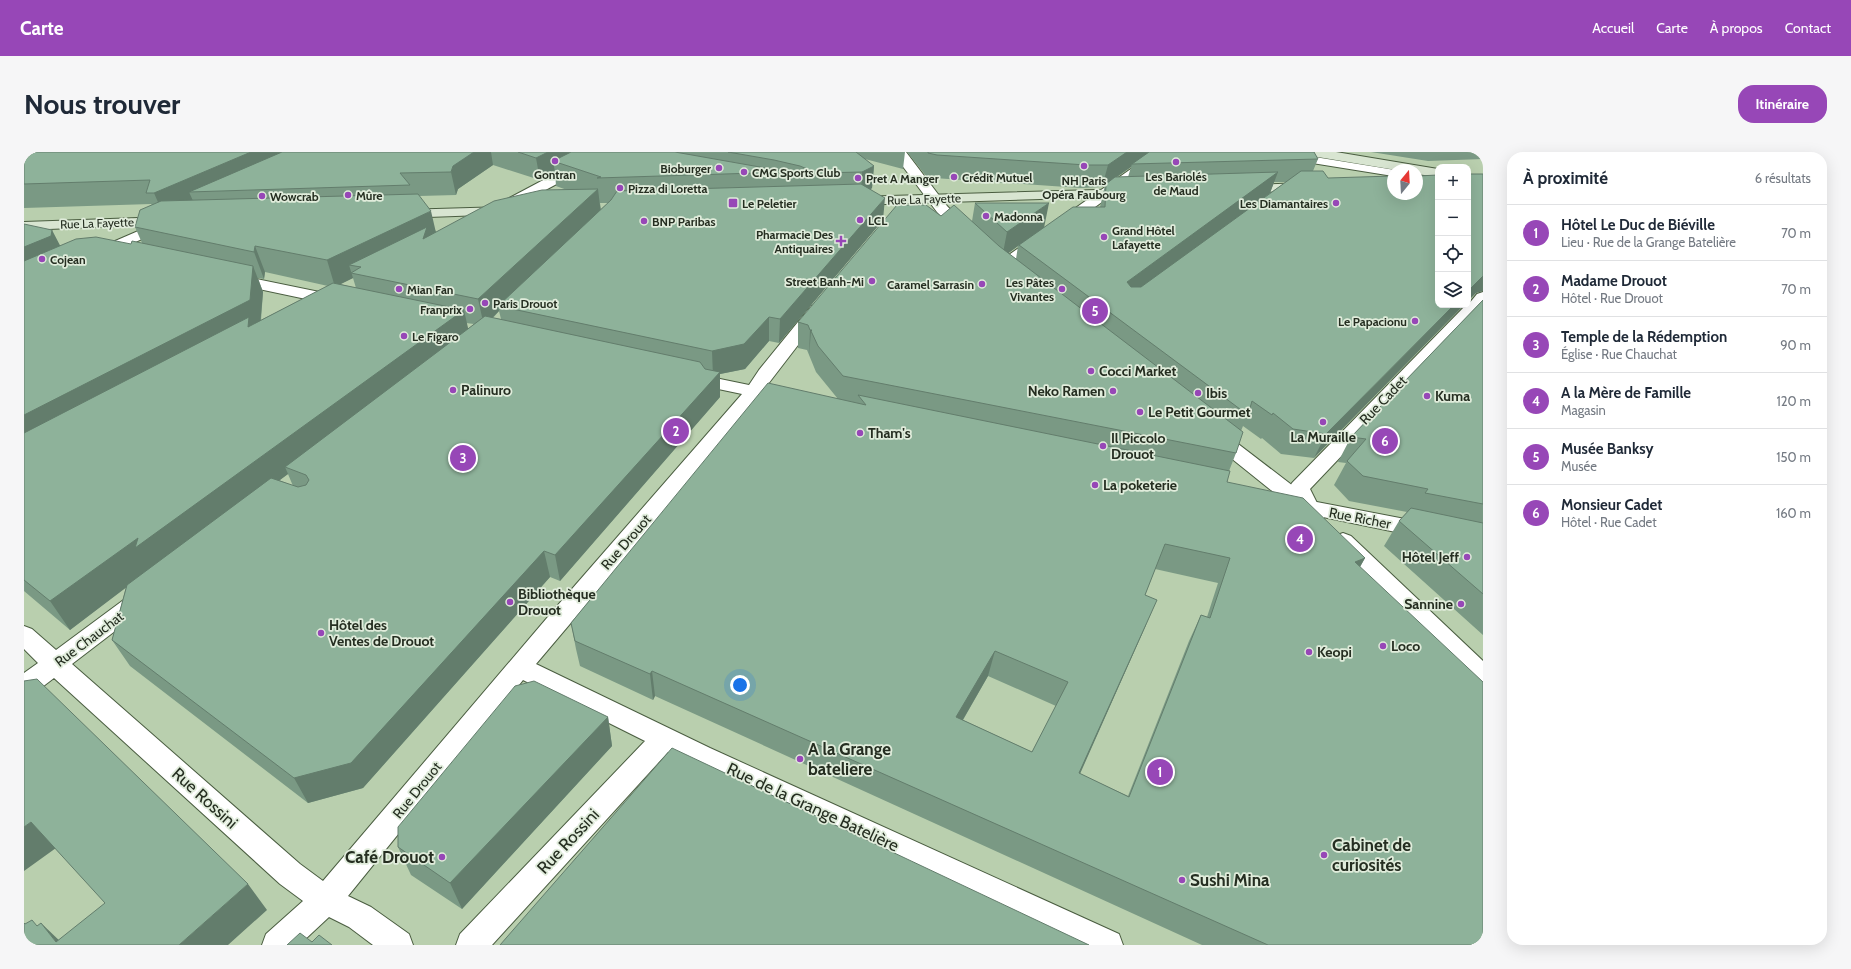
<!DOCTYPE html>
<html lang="fr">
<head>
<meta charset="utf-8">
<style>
  :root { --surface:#fff; --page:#f6f6f7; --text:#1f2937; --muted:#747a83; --line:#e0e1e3; --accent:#9747b7 }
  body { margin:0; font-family:Cabin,sans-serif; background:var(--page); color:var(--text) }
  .controls { position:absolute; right:12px; top:12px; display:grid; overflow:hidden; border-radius:8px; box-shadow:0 4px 16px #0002 }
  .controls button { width:36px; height:36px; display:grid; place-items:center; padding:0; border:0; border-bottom:1px solid var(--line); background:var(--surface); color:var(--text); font:20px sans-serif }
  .compass { position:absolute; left:1363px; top:12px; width:36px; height:36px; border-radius:50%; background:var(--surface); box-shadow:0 4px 16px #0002; rotate:18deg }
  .you { position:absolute; left:716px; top:533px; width:14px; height:14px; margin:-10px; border:3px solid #fff; border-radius:50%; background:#1a73e8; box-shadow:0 0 0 6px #1a73e833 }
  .badge { display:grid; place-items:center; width:26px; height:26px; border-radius:50%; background:var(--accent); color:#fff; font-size:13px; font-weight:700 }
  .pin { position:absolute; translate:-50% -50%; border:2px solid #fff; box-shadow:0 1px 4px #0006 }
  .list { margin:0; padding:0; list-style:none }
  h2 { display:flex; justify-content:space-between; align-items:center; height:52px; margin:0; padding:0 16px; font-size:17px }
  h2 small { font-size:13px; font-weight:400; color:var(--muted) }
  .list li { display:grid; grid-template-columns:26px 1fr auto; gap:12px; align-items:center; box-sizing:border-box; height:56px; padding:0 16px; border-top:1px solid var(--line) }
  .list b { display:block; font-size:15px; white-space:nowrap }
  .list p { margin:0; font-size:13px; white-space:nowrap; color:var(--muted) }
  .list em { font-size:13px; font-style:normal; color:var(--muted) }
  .icon { flex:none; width:22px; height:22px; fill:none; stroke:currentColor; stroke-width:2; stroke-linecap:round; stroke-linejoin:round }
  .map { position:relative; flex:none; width:1459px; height:793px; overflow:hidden; border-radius:16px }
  header { display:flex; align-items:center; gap:24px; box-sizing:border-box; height:56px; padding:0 20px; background:var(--accent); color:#fff }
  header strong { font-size:19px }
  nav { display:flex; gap:22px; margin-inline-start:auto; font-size:14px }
  .intro { display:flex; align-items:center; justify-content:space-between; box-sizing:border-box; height:96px; padding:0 24px }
  h1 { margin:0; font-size:28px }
  .button { padding:10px 18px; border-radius:16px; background:var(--accent); color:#fff; font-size:14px; font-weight:700 }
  main { display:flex; gap:24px; padding:0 24px }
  aside { flex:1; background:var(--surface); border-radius:16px; box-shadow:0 4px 16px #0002 }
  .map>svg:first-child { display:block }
</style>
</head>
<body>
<header>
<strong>Carte</strong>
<nav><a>Accueil</a><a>Carte</a><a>À propos</a><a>Contact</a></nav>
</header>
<div class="intro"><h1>Nous trouver</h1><a class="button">Itinéraire</a></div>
<main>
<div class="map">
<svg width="1459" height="793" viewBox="0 0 1459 793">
  <rect width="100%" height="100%" fill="#b9cfae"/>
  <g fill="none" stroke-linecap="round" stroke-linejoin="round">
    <defs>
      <path id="service" d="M1233 0H1260L1371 18H1369V24L1239 3Z"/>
      <path id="pedestrian" d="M1459 140V155L1286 337 1295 355 1291 360 1284 362 1277 360 1265 336 1268 331 1442 153H1444L1453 142Z"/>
      <path id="minor" d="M1131 0H1147L984 118 978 120 972 118 970 115 972 112Z
        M142 67 147 68 149 71 147 74 78 105 73 107 68 105 65 102 68 99Z
        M208 122 315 144 321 146 323 149 321 152 315 154 202 130 200 127 202 124Z
        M793 153 799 154 801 158 741 236 773 243 775 247 773 251 766 253 735 246 727 258 512 512 686 596 1095 782 1099 793H1050L644 600 468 793H432L436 782 621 589 499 528 324 744 347 755 385 782 389 793H349L325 775 305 765 275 793H238L242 782 279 749 256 732 30 526 9 542 0 545V521L14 511 0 497V474L8 477 32 498 109 441 117 439 125 441 129 447 125 453 48 512 276 712 299 729 534 453 718 242 661 230 658 226 661 222 667 221 725 233 735 218 787 154Z
        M1272 346 1459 382V398L1265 358 1261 353 1265 348Z"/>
      <path id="tertiary" d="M572 0H589L587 3 484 58H474L472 55 474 52Z
        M868 0H882L923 54 947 79 949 82 947 85 942 86 937 85 913 60Z
        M1189 276 1196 278 1299 357 1302 362 1299 367 1291 369 1283 367 1182 286 1179 282 1182 278Z
        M1319 381 1327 384 1459 509V534L1450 531 1311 394 1308 389 1311 384Z"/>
      <path id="secondary" d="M1281 0H1312L1414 17V25L1393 22V18H1372L1288 4 1283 3Z
        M1284 31 1289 32 1291 35 1289 38 1219 41 1214 40 1212 37 1214 34 1219 33Z
        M1108 37 1113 38 1115 41 1113 44 831 53 826 52 824 49 826 46 831 45Z
        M481 55 486 56 488 59 486 62 377 66 372 65 370 62 372 59 377 58Z
        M143 65 148 66 150 69 148 72 0 78V70Z"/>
    </defs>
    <use href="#service" stroke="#4a5d40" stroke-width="2"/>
    <use href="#pedestrian" stroke="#4a5d40" stroke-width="2"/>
    <use href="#minor" stroke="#4a5d40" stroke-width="2"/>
    <use href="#tertiary" stroke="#4a5d40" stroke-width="2"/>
    <use href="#secondary" stroke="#4a5d40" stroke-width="2"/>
    <use href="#service" fill="#fff" fill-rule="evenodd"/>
    <use href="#pedestrian" fill="#fff" fill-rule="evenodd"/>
    <use href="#minor" fill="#fff" fill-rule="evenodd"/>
    <use href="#tertiary" fill="#fff" fill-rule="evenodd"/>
    <use href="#secondary" fill="#d8e5d1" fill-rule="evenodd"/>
  </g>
  <path fill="#7a9984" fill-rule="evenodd" d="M0 0H881L879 17 841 7 850 14 848 36 847 37 859 68 755 191 745 189 721 217 696 222V245L536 429 526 425 339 636 284 651 106 514 88 488 102 435 46 478 0 439V72L36 94 107 92 118 91 111 75 128 53 127 52 0 56ZM469 13 516 28 531 20 532 34 543 38 412 80 395 44 432 43 434 37ZM576 51H584L577 57ZM241 120 304 134 237 168 239 140 234 126 240 127ZM329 126 332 136 316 132ZM475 159 477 167 469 166ZM442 171 450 172 444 177ZM264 322 269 334 255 328Z
    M883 0H1290L1294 7 1289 19 1304 26 1414 153 1290 306 1257 302 1238 286 1237 287 1219 274 1217 279 1212 301 1205 319 1203 330 1341 406 1336 415 1459 793H1178L631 544 629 548 556 514 552 497 547 471 814 247 792 220 783 198 774 196V170L917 64 948 69 951 51 1020 75 1076 55 1081 33 1078 35 1057 36 910 26 902 24ZM1107 15 1104 25H1093ZM1250 30H1262L1246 41ZM994 94 992 107 984 101ZM1131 417 1194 431 1183 465 1177 463 1165 489 1104 644 1056 622 1122 473 1121 443ZM964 524 1032 554 1008 600 939 568Z
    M1347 0H1459V7L1404 9Z
    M1459 148V483L1360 394 1375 369 1383 360 1325 349 1310 333 1322 311 1314 310 1327 285Z
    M584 565 588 594 438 757 387 723 374 695Z"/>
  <path fill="#637d6c" d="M227 0H286L165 40 170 51 140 64 130 41Z
    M450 0H467L469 13 434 37 432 43 427 20 429 14Z
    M524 0H556L529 9 531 20 516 28 512 6Z
    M1103 0H1129L1108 12 1107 15 1078 35 1084 13Z
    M850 14 848 36 837 43 838 20Z
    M1254 20 1246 41 1097 153 1103 130Z
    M574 37 577 62 474 154 475 159 460 174 454 147Z
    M861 46 859 68 755 191 756 167Z
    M1025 51 1020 76 995 93 994 94 978 106 983 80Z
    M407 59 413 85 337 115 325 113 329 126 311 135 303 108Z
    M28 78 41 103 0 126V95Z
    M231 94 241 120 240 127 230 100Z
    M229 114 239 140 236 174 0 299V263Z
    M1459 124V139L1452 141 1444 149V139Z
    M1430 153H1440L1290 306 1302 282Z
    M440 158 446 185 261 315 264 322 128 425 124 419 46 478 26 449 114 386Z
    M745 165V189L721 217 696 222V245L536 429 531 403 689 224 688 199Z
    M786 178H788L787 179 785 204Z
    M520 399 526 425 339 636 284 651 270 626Z
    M1341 406 1326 432 1331 410Z
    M1133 448 1122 473 1045 646 1055 621Z
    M971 499 964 524 926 590 932 565Z
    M628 519 631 544 629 548 626 522Z
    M584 565 588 594 438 757 426 731Z
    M7 670 32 696 0 719V675Z
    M224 732 243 758 204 793H155Z
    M17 771 40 793 32 790Z"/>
  <path fill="#8eb29a" stroke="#637d6c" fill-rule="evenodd" d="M0 0H227L130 41H122L126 28 0 32Z
    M258 0H450L429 14 427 20 376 21 386 33 165 40Z
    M494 0H524L512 6Z
    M547 0H651L764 20 573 26 577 25 529 9Z
    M704 0H832L850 14 838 20 793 21 776 14 750 8Z
    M904 0H1103L1084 13H1062L913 3 904 1Z
    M1125 0H1290L1294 7 1108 12Z
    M1277 19H1299L1304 26 1369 24V42H1393V24L1414 23V153H1430L1302 282 1269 277 1249 261 1248 263 1228 249 1224 263 995 93 1049 55H1081L1082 32 1091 25 1254 20 1103 130 1107 135H1117Z
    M1444 22H1459V124L1444 139Z
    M837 32 861 46 756 167 745 165 720 192 688 199 474 154 587 48 593 39Z
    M574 37 454 147 327 121 337 115 325 113 403 75 399 87 470 49 518 38Z
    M394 42 407 59 303 108 231 94 230 100 111 75 116 58 137 49Z
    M951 51H1025L983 80Z
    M873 53H902L917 64 930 53 975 94 1219 280 1212 301 819 224 794 194 787 179 788 178H786L784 173 774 170Z
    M0 72 28 78 27 84 0 95Z
    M72 85 107 92 108 89 229 114 226 148 0 263V109L52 87Z
    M309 131 440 158 111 396 114 386 26 449 0 428V281L225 165 224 175Z
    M1459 148V352L1401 341 1404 337 1339 324 1323 309 1342 287 1327 285Z
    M461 164 676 210 681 217 696 220 531 403 520 399 327 611 270 626 88 488 103 433 247 326 274 335 282 333 285 328 282 323 261 315Z
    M744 231 842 253 834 243 1206 319 1203 330 1279 346 1341 406 1331 410 1459 530V793H1244L628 519 626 522 551 489 547 471ZM1141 392 1206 406 1186 466 1177 463 1105 645 1055 621 1133 448 1121 443ZM971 499 1044 530 1008 600 932 565Z
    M1387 356 1459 371V442L1375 369Z
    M13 527 224 732 155 793H0V771L1 772 8 768 13 774 17 771 32 790 81 751 7 670 0 675V529Z
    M510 529 584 565 426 731 374 695V675L491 534Z
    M648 596 1065 793H476Z
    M276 781 288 790 295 783 308 793H263Z"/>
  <g fill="#9747b7" stroke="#e0ecdb" stroke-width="1.5">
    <circle cx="531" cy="9" r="4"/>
    <circle cx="1152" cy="10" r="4"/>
    <circle cx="1060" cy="14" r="4"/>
    <circle cx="695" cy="16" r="4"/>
    <circle cx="720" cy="20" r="4"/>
    <circle cx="930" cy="25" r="4"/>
    <circle cx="834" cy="26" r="4"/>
    <circle cx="596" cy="36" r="4"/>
    <circle cx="324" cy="43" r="4"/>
    <circle cx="238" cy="44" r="4"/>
    <rect x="704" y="46" width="10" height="10" rx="2"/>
    <circle cx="1312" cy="51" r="4"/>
    <circle cx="962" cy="64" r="4"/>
    <circle cx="836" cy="68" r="4"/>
    <circle cx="620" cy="69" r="4"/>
    <circle cx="1080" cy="85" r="4"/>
    <path d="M815 83h4v4h4v4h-4v4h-4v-4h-4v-4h4z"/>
    <circle cx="18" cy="107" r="4"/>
    <circle cx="848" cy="129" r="4"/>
    <circle cx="958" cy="132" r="4"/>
    <circle cx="375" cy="137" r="4"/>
    <circle cx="1038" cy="137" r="4"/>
    <circle cx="461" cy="151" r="4"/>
    <circle cx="446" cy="157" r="4"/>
    <circle cx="1391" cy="169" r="4"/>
    <circle cx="380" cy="184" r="4"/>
    <circle cx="1067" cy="219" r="4"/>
    <circle cx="429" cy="238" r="4"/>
    <circle cx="1089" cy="239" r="4"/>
    <circle cx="1174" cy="241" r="4"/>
    <circle cx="1403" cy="244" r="4"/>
    <circle cx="1116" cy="260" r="4"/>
    <circle cx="1299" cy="270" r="4"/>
    <circle cx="836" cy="281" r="4"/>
    <circle cx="1079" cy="294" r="4"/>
    <circle cx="1071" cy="333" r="4"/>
    <circle cx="1443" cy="405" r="4"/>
    <circle cx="486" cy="450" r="4"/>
    <circle cx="1437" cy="452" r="4"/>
    <circle cx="297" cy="481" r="4"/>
    <circle cx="1359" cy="494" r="4"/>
    <circle cx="1285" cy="500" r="4"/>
    <circle cx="776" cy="607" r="4"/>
    <circle cx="1300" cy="703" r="4"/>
    <circle cx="418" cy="705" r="4"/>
    <circle cx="1158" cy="728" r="4"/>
  </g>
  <g text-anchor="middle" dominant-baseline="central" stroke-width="3.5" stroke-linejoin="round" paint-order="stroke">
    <g font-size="12" font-weight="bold" fill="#252e21" stroke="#e0ecdb" text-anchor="start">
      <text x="687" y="16" text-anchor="end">Bioburger</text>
      <text x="728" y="20">CMG Sports Club</text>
      <text x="531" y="22" text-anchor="middle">Gontran</text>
      <text x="1152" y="24" text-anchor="middle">Les Bariolés<tspan x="1152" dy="14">de Maud</tspan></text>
      <text x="938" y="25">Crédit Mutuel</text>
      <text x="842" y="26">Pret A Manger</text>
      <text x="1060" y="28" text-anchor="middle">NH Paris<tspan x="1060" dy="14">Opéra Faubourg</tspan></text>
      <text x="604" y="36">Pizza di Loretta</text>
      <text x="332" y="43">Mûre</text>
      <text x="246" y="44">Wowcrab</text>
      <text x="718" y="51">Le Peletier</text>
      <text x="1304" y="51" text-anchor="end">Les Diamantaires</text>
      <text x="970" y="64">Madonna</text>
      <text x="844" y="68">LCL</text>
      <text x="628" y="69">BNP Paribas</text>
      <text x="1088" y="78">Grand Hôtel<tspan x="1088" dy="14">Lafayette</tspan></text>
      <text x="809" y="82" text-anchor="end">Pharmacie Des<tspan x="809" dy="14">Antiquaires</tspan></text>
      <text x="26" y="107">Cojean</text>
      <text x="840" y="129" text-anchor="end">Street Banh-Mi</text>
      <text x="1030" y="130" text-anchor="end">Les Pâtes<tspan x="1030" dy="14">Vivantes</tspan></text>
      <text x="950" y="132" text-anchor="end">Caramel Sarrasin</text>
      <text x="383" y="137">Mian Fan</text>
      <text x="469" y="151">Paris Drouot</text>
      <text x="438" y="157" text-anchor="end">Franprix</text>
      <text x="1383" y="169" text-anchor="end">Le Papacionu</text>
      <text x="388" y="184">Le Figaro</text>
    </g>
    <g font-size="12" fill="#252e21" stroke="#e0ecdb">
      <text transform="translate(900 47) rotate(-2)">Rue La Fayette</text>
      <text transform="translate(73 71) rotate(-2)">Rue La Fayette</text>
    </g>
    <g font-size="14" font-weight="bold" fill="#252e21" stroke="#e0ecdb" text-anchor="start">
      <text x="1075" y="219">Cocci Market</text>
      <text x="437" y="238">Palinuro</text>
      <text x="1081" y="239" text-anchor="end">Neko Ramen</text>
      <text x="1182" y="241">Ibis</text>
      <text x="1411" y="244">Kuma</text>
      <text x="1124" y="260">Le Petit Gourmet</text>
      <text x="844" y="281">Tham's</text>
      <text x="1299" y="285" text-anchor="middle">La Muraille</text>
      <text x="1087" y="286">Il Piccolo<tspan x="1087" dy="16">Drouot</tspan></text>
      <text x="1079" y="333">La poketerie</text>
      <text x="1435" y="405" text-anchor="end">Hôtel Jeff</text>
      <text x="494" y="442">Bibliothèque<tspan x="494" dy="16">Drouot</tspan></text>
      <text x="1429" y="452" text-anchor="end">Sannine</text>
      <text x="305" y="473">Hôtel des<tspan x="305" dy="16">Ventes de Drouot</tspan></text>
      <text x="1367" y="494">Loco</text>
      <text x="1293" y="500">Keopi</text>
    </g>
    <g font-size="14" fill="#252e21" stroke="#e0ecdb">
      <text transform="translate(1359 248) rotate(-46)">Rue Cadet</text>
      <text transform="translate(1336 366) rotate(11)">Rue Richer</text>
      <text transform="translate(602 390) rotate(-49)">Rue Drouot</text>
      <text transform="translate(65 487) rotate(-37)">Rue Chauchat</text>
      <text transform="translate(393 638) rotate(-51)">Rue Drouot</text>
    </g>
    <g font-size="17" font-weight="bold" fill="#252e21" stroke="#e0ecdb" text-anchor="start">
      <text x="784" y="597">A la Grange<tspan x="784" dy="20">bateliere</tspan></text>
      <text x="1308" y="693">Cabinet de<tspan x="1308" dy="20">curiosités</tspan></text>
      <text x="410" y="705" text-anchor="end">Café Drouot</text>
      <text x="1166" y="728">Sushi Mina</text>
    </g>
    <g font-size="17" fill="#252e21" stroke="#e0ecdb">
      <text transform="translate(181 646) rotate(42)">Rue Rossini</text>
      <text transform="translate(789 655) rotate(25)">Rue de la Grange Batelière</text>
      <text transform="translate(544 689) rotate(-47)">Rue Rossini</text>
    </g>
  </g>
</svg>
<div class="controls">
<button>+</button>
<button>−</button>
<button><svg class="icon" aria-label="locate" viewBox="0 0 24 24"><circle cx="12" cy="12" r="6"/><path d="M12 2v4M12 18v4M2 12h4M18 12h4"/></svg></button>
<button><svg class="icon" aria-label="layers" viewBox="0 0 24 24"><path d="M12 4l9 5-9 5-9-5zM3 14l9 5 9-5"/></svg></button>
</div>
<svg class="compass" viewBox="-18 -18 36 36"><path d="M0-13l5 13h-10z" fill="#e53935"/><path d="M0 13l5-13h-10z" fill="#747a83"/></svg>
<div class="you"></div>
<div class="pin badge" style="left:1136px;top:620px">1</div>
<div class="pin badge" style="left:652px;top:279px">2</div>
<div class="pin badge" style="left:439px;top:306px">3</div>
<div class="pin badge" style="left:1276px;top:387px">4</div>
<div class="pin badge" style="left:1071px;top:159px">5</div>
<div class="pin badge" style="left:1361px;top:289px">6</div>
</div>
<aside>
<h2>À proximité<small>6 résultats</small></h2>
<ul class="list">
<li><span class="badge">1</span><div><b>Hôtel Le Duc de Biéville</b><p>Lieu · Rue de la Grange Batelière</p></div><em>70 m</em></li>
<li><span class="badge">2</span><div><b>Madame Drouot</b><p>Hôtel · Rue Drouot</p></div><em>70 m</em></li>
<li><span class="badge">3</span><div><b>Temple de la Rédemption</b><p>Église · Rue Chauchat</p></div><em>90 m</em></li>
<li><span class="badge">4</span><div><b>A la Mère de Famille</b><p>Magasin</p></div><em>120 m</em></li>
<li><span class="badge">5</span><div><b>Musée Banksy</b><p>Musée</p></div><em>150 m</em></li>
<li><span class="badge">6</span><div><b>Monsieur Cadet</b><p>Hôtel · Rue Cadet</p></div><em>160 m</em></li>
</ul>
</aside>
</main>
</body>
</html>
